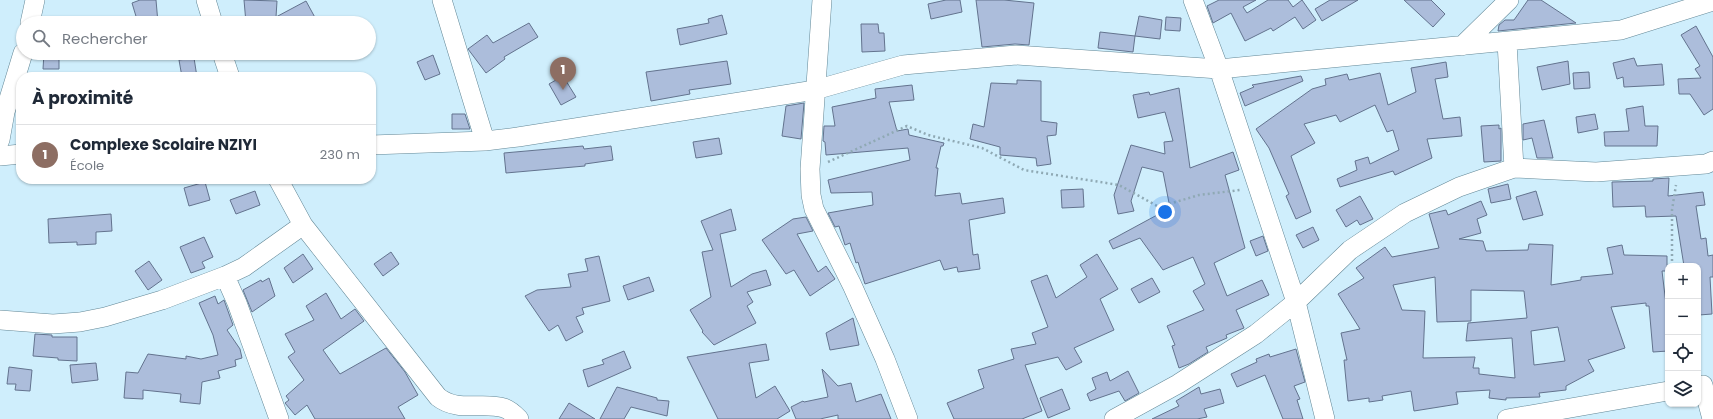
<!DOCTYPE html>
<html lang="fr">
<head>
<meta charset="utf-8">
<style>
  :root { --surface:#fff; --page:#f2f2f3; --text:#1f2937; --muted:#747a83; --line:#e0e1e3; --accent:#111827 }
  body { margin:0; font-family:Poppins,sans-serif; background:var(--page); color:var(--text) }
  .controls { position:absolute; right:12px; bottom:12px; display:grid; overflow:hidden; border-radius:8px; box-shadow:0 1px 3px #0004 }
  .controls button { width:36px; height:36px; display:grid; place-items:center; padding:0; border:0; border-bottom:1px solid var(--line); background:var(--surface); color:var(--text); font:20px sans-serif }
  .you { position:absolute; left:1165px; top:212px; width:14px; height:14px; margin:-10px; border:3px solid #fff; border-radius:50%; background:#1a73e8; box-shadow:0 0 0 6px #1a73e833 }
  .badge { display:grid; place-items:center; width:26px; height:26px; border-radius:50%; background:var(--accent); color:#fff; font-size:13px; font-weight:700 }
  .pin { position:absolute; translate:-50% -33px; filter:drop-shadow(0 1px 2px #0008) }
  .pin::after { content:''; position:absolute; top:21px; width:14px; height:12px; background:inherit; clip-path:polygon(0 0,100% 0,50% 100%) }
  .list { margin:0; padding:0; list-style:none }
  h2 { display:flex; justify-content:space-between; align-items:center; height:52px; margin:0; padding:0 16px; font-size:17px }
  h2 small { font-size:13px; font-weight:400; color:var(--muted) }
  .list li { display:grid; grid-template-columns:26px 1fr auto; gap:12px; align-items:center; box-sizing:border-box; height:60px; padding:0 16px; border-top:1px solid var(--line) }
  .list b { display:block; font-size:15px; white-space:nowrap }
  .list p { margin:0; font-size:13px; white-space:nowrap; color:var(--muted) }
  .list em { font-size:13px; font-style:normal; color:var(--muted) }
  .icon { flex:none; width:22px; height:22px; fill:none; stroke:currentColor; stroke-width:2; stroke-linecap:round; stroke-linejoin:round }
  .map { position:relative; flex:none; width:1713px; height:419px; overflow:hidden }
  .search { position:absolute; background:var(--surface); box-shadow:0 1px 3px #0004; left:16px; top:16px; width:360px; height:44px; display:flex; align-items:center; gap:10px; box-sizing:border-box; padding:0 14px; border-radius:22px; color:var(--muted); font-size:15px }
  .panel { position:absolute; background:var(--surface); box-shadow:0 1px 3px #0004; left:16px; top:72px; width:360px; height:112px; border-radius:16px }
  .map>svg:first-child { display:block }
</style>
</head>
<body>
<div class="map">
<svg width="1713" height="419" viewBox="0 0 1713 419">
  <rect width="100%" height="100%" fill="#cfeefc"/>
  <path fill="#acbddb" stroke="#63738e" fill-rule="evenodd" d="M140 0H156L158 23H138L132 3Z
    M244 0 277 1 276 17 306 1 318 23H246Z
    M946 0H960L962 12 931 19 928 4Z
    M976 0H1004L1034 3 1029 45 1015 44 982 47Z
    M1219 0H1256L1243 7 1247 13 1268 0H1288L1293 7 1302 0 1316 20 1303 29 1295 17 1273 31 1271 28 1245 41 1231 13 1213 23 1207 6Z
    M1330 0H1358L1322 21 1315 9Z
    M1404 0H1431L1445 14 1433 27Z
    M1528 0H1541L1576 23 1498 31 1499 25 1505 20H1514Z
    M722 15 727 34 680 45 677 29 709 23 708 19Z
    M1139 16 1162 20 1160 39 1135 36Z
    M1166 17 1181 18 1180 31 1165 30Z
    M529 23 538 37 504 57 505 59 486 73 468 49 487 35 493 43Z
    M861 24H878L879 33H884L885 51 862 52Z
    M1696 26 1713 57V109L1704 115 1690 94H1679L1678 79 1701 78 1695 69 1700 66 1681 35Z
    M1100 32 1135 36 1133 52 1098 48Z
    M44 53H59V69H43Z
    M433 55 440 74 425 80 417 62Z
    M194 58 197 77H182L179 60Z
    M1634 58 1637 66 1662 64 1664 85 1624 87 1623 77 1617 79 1613 63Z
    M727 61 731 84 689 90 690 94 651 101 646 72Z
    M1568 61 1570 84 1542 90 1537 67Z
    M1446 62 1448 77 1435 79 1443 119 1460 117 1462 136 1427 139 1432 158 1395 175 1393 171 1340 187 1337 179 1357 170 1355 161 1368 157 1370 164 1399 150 1393 130 1387 132 1375 105 1340 122 1336 115 1304 124 1315 143 1291 156 1311 212 1296 219 1286 196 1289 194 1269 148 1256 129 1312 89 1326 85 1325 79 1347 74 1349 80 1380 73 1388 105 1416 92 1411 68Z
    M1589 72 1590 88 1574 89 1573 73Z
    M563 76 576 97 561 105 549 84Z
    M1301 76 1303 81 1245 106 1240 93 1254 87 1252 85Z
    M1017 80 1041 81V121L1057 123 1056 135 1047 136 1051 164 1037 166 1036 158 1000 155V147L970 139 973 124 984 127 991 83 1017 84Z
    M912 85 914 100 889 102 897 131 908 129 909 135 944 143 943 146H941L936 168H938L935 196 960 193 962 204 1003 198 1005 213 969 220 973 255 978 254 980 269 958 272 957 267 944 270 940 260 865 284 858 262 856 263 850 243 845 245 839 226 835 227 828 213 873 205 872 192 831 193 828 180 910 160 908 148 826 155 825 142 823 141 824 126H835L832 107 876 98 875 89Z
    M1179 88 1190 168 1233 152 1239 170 1225 175 1245 248 1214 263 1227 296 1262 280 1269 295 1236 310 1244 328 1226 335 1227 338 1206 347 1208 352 1189 364 1179 368 1172 346 1175 345 1167 326 1204 310 1193 291 1205 284 1193 257 1163 270 1140 238 1113 249 1109 241 1170 208 1163 172 1142 167 1131 201 1134 211 1118 214 1114 195 1131 145 1165 154 1164 142 1173 141 1165 112 1138 118 1133 95 1149 92 1150 95Z
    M804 103 801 139 782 136 786 106Z
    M1643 106 1645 126H1658L1657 146H1605L1604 132 1629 131 1626 109Z
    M452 114H465L470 129H452Z
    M1595 114 1598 129 1578 133 1576 117Z
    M1544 120 1553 158H1537L1532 138 1523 140V124Z
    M1499 125V129L1501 128V161L1484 162 1481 126Z
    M719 138 722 154 696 158 693 142Z
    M583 146 584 149 611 146 613 160 585 164V166L506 173 504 153Z
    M1669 178 1668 196 1703 192 1705 205 1696 206 1701 239 1706 238 1708 256 1713 255V277H1710L1712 314 1699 315 1698 266H1684L1676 216 1646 217 1645 206 1613 207 1612 182 1653 181V179Z
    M205 182 210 200 189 206 184 188Z
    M1508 184 1511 199 1491 203 1488 189Z
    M1083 189 1084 207 1062 208 1061 190Z
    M255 191 260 205 236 214 230 200Z
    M1536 191 1543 215 1523 220 1516 197Z
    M1360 196 1373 219 1360 225 1357 220 1346 227 1336 210Z
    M1481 201 1487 215 1477 219 1481 233 1459 239 1483 241 1486 251 1528 250 1529 244 1553 245 1551 285 1581 280V277L1613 274 1607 248 1622 245 1624 255 1667 256V271H1662L1666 304 1668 351 1653 352 1649 306H1646V303L1611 307 1625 348 1588 360 1594 371 1566 386V390L1539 393 1540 397 1506 398V400L1489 398 1490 390 1456 392 1458 404 1414 411 1411 391 1382 396 1383 400 1369 402V398L1348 401 1344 360H1347L1341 333 1360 329 1338 294 1364 278 1356 268 1385 247 1392 257 1439 248 1429 214 1446 210 1448 215ZM1435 277 1437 322 1471 321V290L1524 291 1527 318 1468 323 1466 341 1512 338 1515 378 1479 374V368H1473L1475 357 1423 358 1425 311 1402 310 1393 285ZM1558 327 1565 361 1534 365 1531 331Z
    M731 209 736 230 720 234 731 287 752 274 766 270 771 285 747 292 753 302 747 306 756 323 714 345 702 332 703 331 690 310 711 297 702 252 713 250 701 221Z
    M111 214 112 231 96 232V244L77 245V242L49 243 48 219Z
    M806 217 813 231 797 234 818 272 826 266 835 279 810 296 794 270 786 274 762 240 793 219Z
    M1313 227 1319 240 1303 248 1296 235Z
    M1263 236 1268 251 1256 256 1250 241Z
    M204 237 213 257 202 262 205 268 191 273 180 247Z
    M391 252 399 264 383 276 374 264Z
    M303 254 313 269 293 283 284 268Z
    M1097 254 1118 289 1100 299 1114 330 1074 348 1082 362 1066 370 1058 357 1025 365 1042 411 1022 419H954L947 403 984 388 978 370 1014 359 1011 349 1036 344 1032 333 1048 327 1031 281 1047 275 1056 298 1087 277 1080 265Z
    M599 256 610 301 582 308 584 314 576 317 583 332 566 341 558 325 549 331 525 296 537 290 571 287 568 274 588 271 585 259Z
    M149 261 162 280 148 290 135 271Z
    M649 277 654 291 628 300 623 286Z
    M269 278 275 296 252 312 243 290 261 280 262 282Z
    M1152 278 1160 292 1139 303 1131 289Z
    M326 293 341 319 355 309 364 321 323 350 340 374 386 348 405 372 418 395 398 407 405 419H315L307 405 295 415 285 403 289 400 286 396 304 380 288 357 295 352 285 334 314 320 306 306Z
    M215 296 218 304 224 300 233 325 227 330 240 349 242 358 235 360 236 366 218 371 220 378 202 382 200 404 180 402 181 394 143 390V399L124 398 126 372 138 373 148 354 186 359V356L201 359 218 355 213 335 199 303Z
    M853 318 859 345 830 350 826 333Z
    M35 334 52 335V337H77V361L58 360V358L33 356Z
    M766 344 769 360 749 363 756 398 775 386 790 411 777 419H718L687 357Z
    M1296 349 1305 382 1294 386 1300 399 1297 400 1303 419H1283L1265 375 1237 387 1231 374 1257 362 1256 359 1269 354 1270 357Z
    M624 351 631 368 588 387 583 370 604 364 602 360Z
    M96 363 98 380 72 383 70 365Z
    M9 367 32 370 30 391 15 390 16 384H7Z
    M822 369 838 386 851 383 856 402 881 394 891 419H838V415L820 419H796L791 407 803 401 804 402 828 397Z
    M1128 371 1139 393 1125 401 1119 391 1090 401 1087 394 1096 389 1092 378 1107 372 1110 381Z
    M617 387 657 398V400L669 401 667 416 631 407 624 419H600Z
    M1199 387 1201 394 1220 389 1224 403 1204 409 1207 417 1197 419H1152L1179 406 1176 401Z
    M1062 389 1070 409 1048 418 1040 398Z
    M569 403 595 419H559Z"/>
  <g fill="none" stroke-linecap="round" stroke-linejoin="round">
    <defs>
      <path id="minor" d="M206 0 213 23
        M442 0 485 141
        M822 0 810 169 811 195 814 209 852 285 885 359 908 419
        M1193 0 1219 69 1296 302 1325 419
        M30 23 35 0
        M1507 42 1514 168
        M1462 46 1509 0
        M222 53 230 77
        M0 140 5 112 23 53
        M371 145 485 141 518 137 815 90 903 65 1016 55 1219 69 1621 30 1713 1
        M0 156 21 154
        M278 179 303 225 438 397C458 413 483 401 504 408 510 410 515 415 519 419
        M0 320 53 324 80 322 105 317 162 300 225 276
        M1703 385 1712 419
        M279 419 237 303 225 276 244 267 303 225
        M1114 419 1178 384 1256 334 1296 302 1350 250 1405 213 1459 187 1514 168 1596 172 1706 164 1713 161
        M1507 419 1668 391"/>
    </defs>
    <use href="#minor" stroke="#628796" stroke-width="20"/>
    <path stroke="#8fa9b4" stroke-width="2.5" stroke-dasharray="2 3" stroke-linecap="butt" d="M828 162 907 126 928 135 982 148 1024 170 1119 185 1159 207 1199 195 1240 190
      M1672 266V210L1676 185"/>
    <use href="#minor" stroke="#fff" stroke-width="19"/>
  </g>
</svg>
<div class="controls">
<button>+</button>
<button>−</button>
<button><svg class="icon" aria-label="locate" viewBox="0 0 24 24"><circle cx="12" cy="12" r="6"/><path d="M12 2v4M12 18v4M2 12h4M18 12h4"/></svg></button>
<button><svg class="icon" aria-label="layers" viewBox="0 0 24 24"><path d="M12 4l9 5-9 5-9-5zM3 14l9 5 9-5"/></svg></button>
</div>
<div class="you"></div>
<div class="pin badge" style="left:563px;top:90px;background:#8d6e63">1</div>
<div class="search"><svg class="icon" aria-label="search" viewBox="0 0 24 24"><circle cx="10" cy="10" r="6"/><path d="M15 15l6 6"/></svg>Rechercher</div>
<section class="panel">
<h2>À proximité<small></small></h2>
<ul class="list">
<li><span class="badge" style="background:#8d6e63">1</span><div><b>Complexe Scolaire NZIYI</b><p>École</p></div><em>230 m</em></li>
</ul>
</section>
</div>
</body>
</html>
